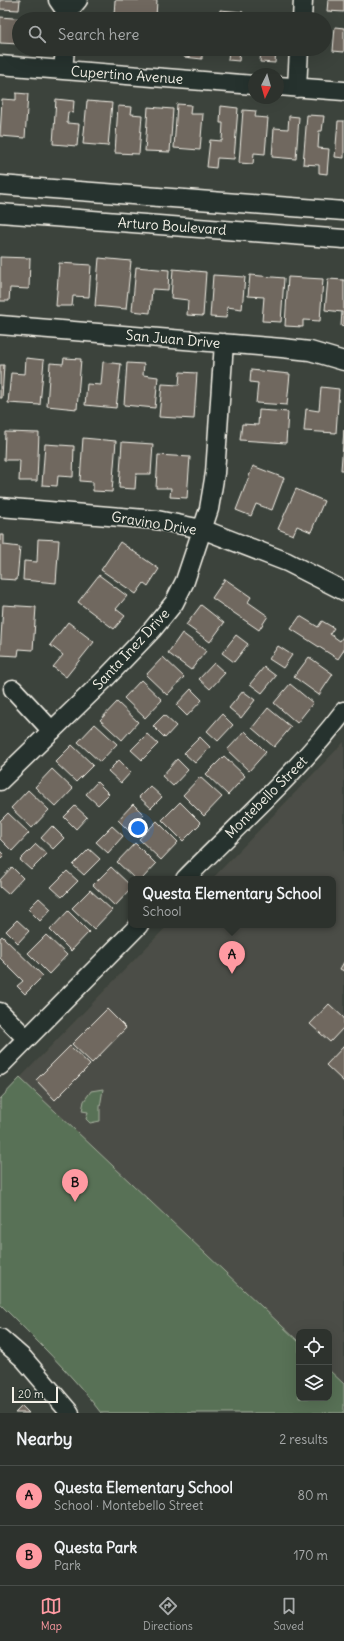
<!DOCTYPE html>
<html lang="en">
<head>
<meta charset="utf-8">
<style>
  :root { --surface:#2d322d; --page:#393e39; --text:#f1f3f6; --muted:#a7aaaa; --line:#484d49; --accent:#ff9aa2 }
  body { margin:0; font-family:Delius,sans-serif; background:var(--page); color:var(--text) }
  .controls { position:absolute; right:12px; bottom:12px; display:grid; overflow:hidden; border-radius:8px; box-shadow:0 4px 16px #0002 }
  .controls button { width:36px; height:36px; display:grid; place-items:center; padding:0; border:0; border-bottom:1px solid var(--line); background:var(--surface); color:var(--text); font:20px sans-serif }
  .compass { position:absolute; left:248px; top:68px; width:36px; height:36px; border-radius:50%; background:var(--surface); box-shadow:0 4px 16px #0002; rotate:185deg }
  .scale { position:absolute; left:12px; bottom:10px; width:46px; box-sizing:border-box; padding-left:4px; border:2px solid #f4f1e8; border-top:0; font-size:11px; line-height:14px; white-space:nowrap; color:#f4f1e8; -webkit-text-stroke:3px #26332d; paint-order:stroke }
  .you { position:absolute; left:138px; top:828px; width:14px; height:14px; margin:-10px; border:3px solid #fff; border-radius:50%; background:#1a73e8; box-shadow:0 0 0 6px #1a73e833 }
  .badge { display:grid; place-items:center; width:26px; height:26px; border-radius:50%; background:var(--accent); color:#111; font-size:13px; font-weight:700 }
  .pin { position:absolute; translate:-50% -33px; filter:drop-shadow(0 1px 2px #0008) }
  .pin::after { content:''; position:absolute; top:21px; width:14px; height:12px; background:inherit; clip-path:polygon(0 0,100% 0,50% 100%) }
  .popup { position:absolute; left:128px; top:876px; width:208px; height:52px; box-sizing:border-box; display:grid; place-content:center; border-radius:8px; background:var(--surface); filter:drop-shadow(0 1px 3px #0005); font-size:13px; white-space:nowrap; color:var(--muted) }
  .popup b { font-size:15px; color:var(--text) }
  .popup::after { content:''; position:absolute; left:50%; top:100%; margin-left:-8px; border:8px solid transparent; border-top-color:var(--surface) }
  .list { margin:0; padding:0; list-style:none }
  h2 { display:flex; justify-content:space-between; align-items:center; height:52px; margin:0; padding:0 16px; font-size:17px }
  h2 small { font-size:13px; font-weight:400; color:var(--muted) }
  .list li { display:grid; grid-template-columns:26px 1fr auto; gap:12px; align-items:center; box-sizing:border-box; height:60px; padding:0 16px; border-top:1px solid var(--line) }
  .list b { display:block; font-size:15px; white-space:nowrap }
  .list p { margin:0; font-size:13px; white-space:nowrap; color:var(--muted) }
  .list em { font-size:13px; font-style:normal; color:var(--muted) }
  .icon { flex:none; width:22px; height:22px; fill:none; stroke:currentColor; stroke-width:2; stroke-linecap:round; stroke-linejoin:round }
  .map { position:relative; flex:none; width:344px; height:1413px; overflow:hidden }
  .search { position:absolute; background:var(--surface); box-shadow:0 4px 16px #0002; left:12px; right:12px; top:12px; height:44px; display:flex; align-items:center; gap:10px; box-sizing:border-box; padding:0 14px; border-radius:22px; color:var(--muted); font-size:15px }
  .sheet { height:172px; background:var(--surface) }
  nav { display:flex; justify-content:space-around; align-items:center; box-sizing:border-box; height:56px; border-top:1px solid var(--line); background:var(--surface); font-size:11px; color:var(--muted) }
  nav a { display:grid; justify-items:center; gap:2px }
  nav .on { color:var(--accent) }
  .map>svg:first-child { display:block }
</style>
</head>
<body>
<div class="map">
<svg width="344" height="1413" viewBox="0 0 344 1413">
  <rect width="100%" height="100%" fill="#3c433c"/>
  <filter id="ink" filterUnits="userSpaceOnUse"><feTurbulence type="fractalNoise" baseFrequency=".025" numOctaves="2"/><feDisplacementMap in="SourceGraphic" scale="8" xChannelSelector="R" yChannelSelector="G"/><feConvolveMatrix kernelMatrix="1 2 1 2 8 2 1 2 1" color-interpolation-filters="sRGB"/></filter>
  <g filter="url(#ink)">
    <path fill="#4c4e46" d="M344 742V1384L329 1370V1332H299V1342L20 1078 168 925H333V879H212Z"/>
    <path fill="#597156" stroke="#a6b19f" d="M20 1078 299 1342V1398H329V1370L344 1384V1413H101C71 1373 35 1339 0 1304V1099Z
      M103 1089 100 1107V1121L90 1123 86 1119 88 1112 82 1111 84 1101 91 1091Z"/>
    <path fill="#70685f" stroke="#f4f1e8" d="M0 0H20L19 10 0 9Z
      M115 0H157L156 18 114 15Z
      M328 0H344V12L327 11Z
      M220 10 243 12 242 19H219Z
      M0 17 26 19H19V44L0 43Z
      M186 17 213 19H186Z
      M335 27 344 28V52L333 51Z
      M117 49H144V51Z
      M184 49H202V59L184 57Z
      M229 49H240L239 61 228 60Z
      M261 49H276L275 63 260 62Z
      M16 93 28 94 25 138 0 136 2 99 16 100Z
      M56 99 74 101 73 113 68 112 67 123 79 124 77 146 53 144Z
      M87 101 112 103 108 146 83 144Z
      M177 104 191 105 190 114H203L200 150 174 148Z
      M118 106 132 107 131 114 142 115 139 154 115 153Z
      M221 106 238 108 234 159 217 158 216 168 207 167 210 140 222 141 223 123H220Z
      M148 107 173 109 170 152 145 151Z
      M243 110 256 111 255 117 268 118 265 154 254 153 253 164 239 163Z
      M307 115 324 116 322 131H319L318 148 329 149 327 174 319 173V165L303 164Z
      M289 116 299 117 296 159 272 157 274 128 288 129Z
      M338 121H344V158L335 157Z
      M0 257 30 258 29 289 10 288 9 301H0Z
      M99 258 131 261 126 309 95 306Z
      M59 263 91 265 89 297 73 296 72 306H56Z
      M136 267 169 270 168 290 152 289 150 313 132 311Z
      M173 269 206 272 203 316 187 315 188 300 171 298Z
      M213 275 245 277 242 309 227 307 226 318 210 317Z
      M250 275 284 278 281 322 262 321 264 297 248 296Z
      M288 277 323 279 320 321 303 320V327L285 326Z
      M328 279 344 280V327L341 326 342 312 325 310Z
      M26 358 44 360 40 405 8 403 11 373 25 374Z
      M64 358 81 359 77 409 47 406 50 363 63 364Z
      M103 362 121 364 116 408 85 405 87 384 101 385Z
      M127 363 144 364 143 375 158 377 155 408 124 405Z
      M0 365H4L2 398H0Z
      M251 370 290 374 287 405 256 403 258 383 250 382Z
      M180 372 197 373 194 419 159 417 162 384 179 385Z
      M321 387 339 389 336 433 304 431 306 409 319 411Z
      M259 410 288 412 286 443 240 440 242 424 258 425Z
      M344 430V470H341Z
      M5 432 39 433 37 481H19L20 460H4Z
      M83 438 116 441 112 492 93 491V482L80 481Z
      M122 442 153 444 151 474H136L135 489 119 488Z
      M45 444 74 446 73 477 58 476 57 486 42 485Z
      M158 455 190 457 187 498 170 497 171 488H156Z
      M253 466 284 478 272 510 256 504 251 516 236 510Z
      M296 489 324 501 311 532 297 526 293 535 278 529Z
      M0 535H4V545L20 547 17 580 0 579Z
      M38 539 59 540 56 583 23 580 24 561 37 562Z
      M120 542 159 569 148 586 144 583 136 594 101 570Z
      M99 575 127 596 116 609 125 616 114 629 78 602Z
      M225 579 251 597 248 602 268 616 259 630 212 598Z
      M3 605 36 607 33 650 19 649 18 656 0 655Z
      M201 605 224 623 210 642 186 625Z
      M300 616 318 627 322 621 334 628 330 634 340 641 344 635V650L338 659 291 629Z
      M68 622 94 642 66 677 53 667 63 655 50 645Z
      M182 633 206 651 191 670 168 653Z
      M236 635 248 644 234 662 222 653Z
      M278 646 292 655 283 668 269 659Z
      M163 657 184 677 167 695 146 675Z
      M309 657 333 674 319 695 294 677Z
      M214 663 225 673 210 689 199 679Z
      M264 667 276 676 262 693 250 684Z
      M141 680 162 700 145 718 124 698Z
      M290 684 313 703 297 723 274 703Z
      M191 689 202 700 187 716 176 705Z
      M243 691 255 700 241 718 229 708Z
      M117 702 138 722 122 740 100 720Z
      M268 708 291 727 274 747 252 728Z
      M222 714 233 725 218 741 207 731Z
      M164 715 176 726 165 738 153 726Z
      M95 724 117 744 100 762 78 742Z
      M245 731 266 752 249 771 227 750Z
      M147 734 158 744 142 760 131 750Z
      M200 737 210 747 195 763 184 753Z
      M72 745 93 765 76 782 55 762Z
      M224 756 245 776 228 795 206 774Z
      M177 759 188 770 173 786 162 776Z
      M119 760 131 772 121 783 108 771Z
      M52 769 73 789 56 807 35 787Z
      M200 777 222 797 204 816 183 795Z
      M97 782 109 794 98 805 86 794Z
      M150 786 162 797 151 808 139 797Z
      M28 790 49 810 32 828 11 808Z
      M180 802 201 823 183 841 162 820Z
      M133 804 144 815 129 831 118 820Z
      M75 806 87 817 76 829 64 817Z
      M8 813 29 833 12 851 0 839V821Z
      M157 821 178 842 161 860 139 839Z
      M52 826 64 838 53 849 41 838Z
      M112 826 123 836 108 853 96 842Z
      M135 843 156 864 142 879H135L117 862Z
      M36 844 47 854 31 870 20 860Z
      M89 849 100 859 84 875 73 865Z
      M0 851 4 855 0 859Z
      M12 867 23 878 8 894 0 887V880Z
      M111 867 131 886V889L115 906 93 885Z
      M67 871 78 881 62 897 51 887Z
      M90 890 112 910 94 929 72 908Z
      M39 898 51 909 40 921 28 909Z
      M68 911 89 932 71 951 50 930Z
      M17 920 29 931 18 943 6 931Z
      M46 935 67 955 49 974 28 953Z
      M2 936 43 976 25 994 17 986 23 981 0 958V938Z
      M344 962V971L340 969Z
      M329 1004 344 1018V1027L330 1042 310 1024Z
      M107 1009 126 1028 92 1063 72 1044Z
      M70 1046 90 1065 55 1100 36 1080Z
      M344 1046V1082L326 1065Z
      M22 1406 29 1413H15Z"/>
    <g fill="none" stroke-linecap="round" stroke-linejoin="round">
      <defs>
        <path id="minor" d="M58 0 67 13 78 0
          M302 19 303 0
          M0 65 254 85
          M63 70 65 49
          M278 86 344 91
          M297 88 299 49
          M0 185 344 211
          M0 213 344 239
          M0 325 282 348 310 351 344 361
          M0 507 157 520 202 529 287 562 344 591
          M13 689 52 731
          M0 781 103 681 152 630 174 603 185 581 209 509 215 473 224 343
          M185 879C239 824 297 773 344 711
          M0 1012 27 1039
          M0 1066 139 925
          M0 1338 24 1359 70 1413"/>
      </defs>
      <use href="#minor" stroke="#f4f1e8" stroke-width="21"/>
      <use href="#minor" stroke="#26332d" stroke-width="18"/>
    </g>
  </g>
  <g text-anchor="middle" dominant-baseline="central" stroke-width="3" stroke-linejoin="round" paint-order="stroke">
    <g font-size="14" fill="#f4f1e8" stroke="#26332d">
      <text transform="translate(127 75) rotate(4)">Cupertino Avenue</text>
      <text transform="translate(172 226) rotate(4)">Arturo Boulevard</text>
      <text transform="translate(173 339) rotate(5)">San Juan Drive</text>
      <text transform="translate(154 523) rotate(9)">Gravino Drive</text>
      <text transform="translate(131 649) rotate(-47)">Santa Inez Drive</text>
      <text transform="translate(266 797) rotate(-45)">Montebello Street</text>
    </g>
  </g>
</svg>
<div class="controls">
<button><svg class="icon" aria-label="locate" viewBox="0 0 24 24"><circle cx="12" cy="12" r="6"/><path d="M12 2v4M12 18v4M2 12h4M18 12h4"/></svg></button>
<button><svg class="icon" aria-label="layers" viewBox="0 0 24 24"><path d="M12 4l9 5-9 5-9-5zM3 14l9 5 9-5"/></svg></button>
</div>
<svg class="compass" viewBox="-18 -18 36 36"><path d="M0-13l5 13h-10z" fill="#e53935"/><path d="M0 13l5-13h-10z" fill="#a7aaaa"/></svg>
<div class="scale">20 m</div>
<div class="you"></div>
<div class="pin badge" style="left:232px;top:974px">A</div>
<div class="popup"><b>Questa Elementary School</b>School</div>
<div class="pin badge" style="left:75px;top:1202px">B</div>
<div class="search"><svg class="icon" aria-label="search" viewBox="0 0 24 24"><circle cx="10" cy="10" r="6"/><path d="M15 15l6 6"/></svg>Search here</div>
</div>
<section class="sheet">
<h2>Nearby<small>2 results</small></h2>
<ul class="list">
<li><span class="badge">A</span><div><b>Questa Elementary School</b><p>School · Montebello Street</p></div><em>80 m</em></li>
<li><span class="badge">B</span><div><b>Questa Park</b><p>Park</p></div><em>170 m</em></li>
</ul>
</section>
<nav>
<a class="on"><svg class="icon" aria-label="map" viewBox="0 0 24 24"><path d="M3 6l6-2 6 2 6-2v14l-6 2-6-2-6 2zM9 4v14M15 6v14"/></svg>Map</a>
<a><svg class="icon" aria-label="directions" viewBox="0 0 24 24"><path d="M12 3l9 9-9 9-9-9zM9 14v-3h6M13 9l2 2-2 2"/></svg>Directions</a>
<a><svg class="icon" aria-label="saved" viewBox="0 0 24 24"><path d="M7 4h10v16l-5-4-5 4z"/></svg>Saved</a>
</nav>
</body>
</html>
